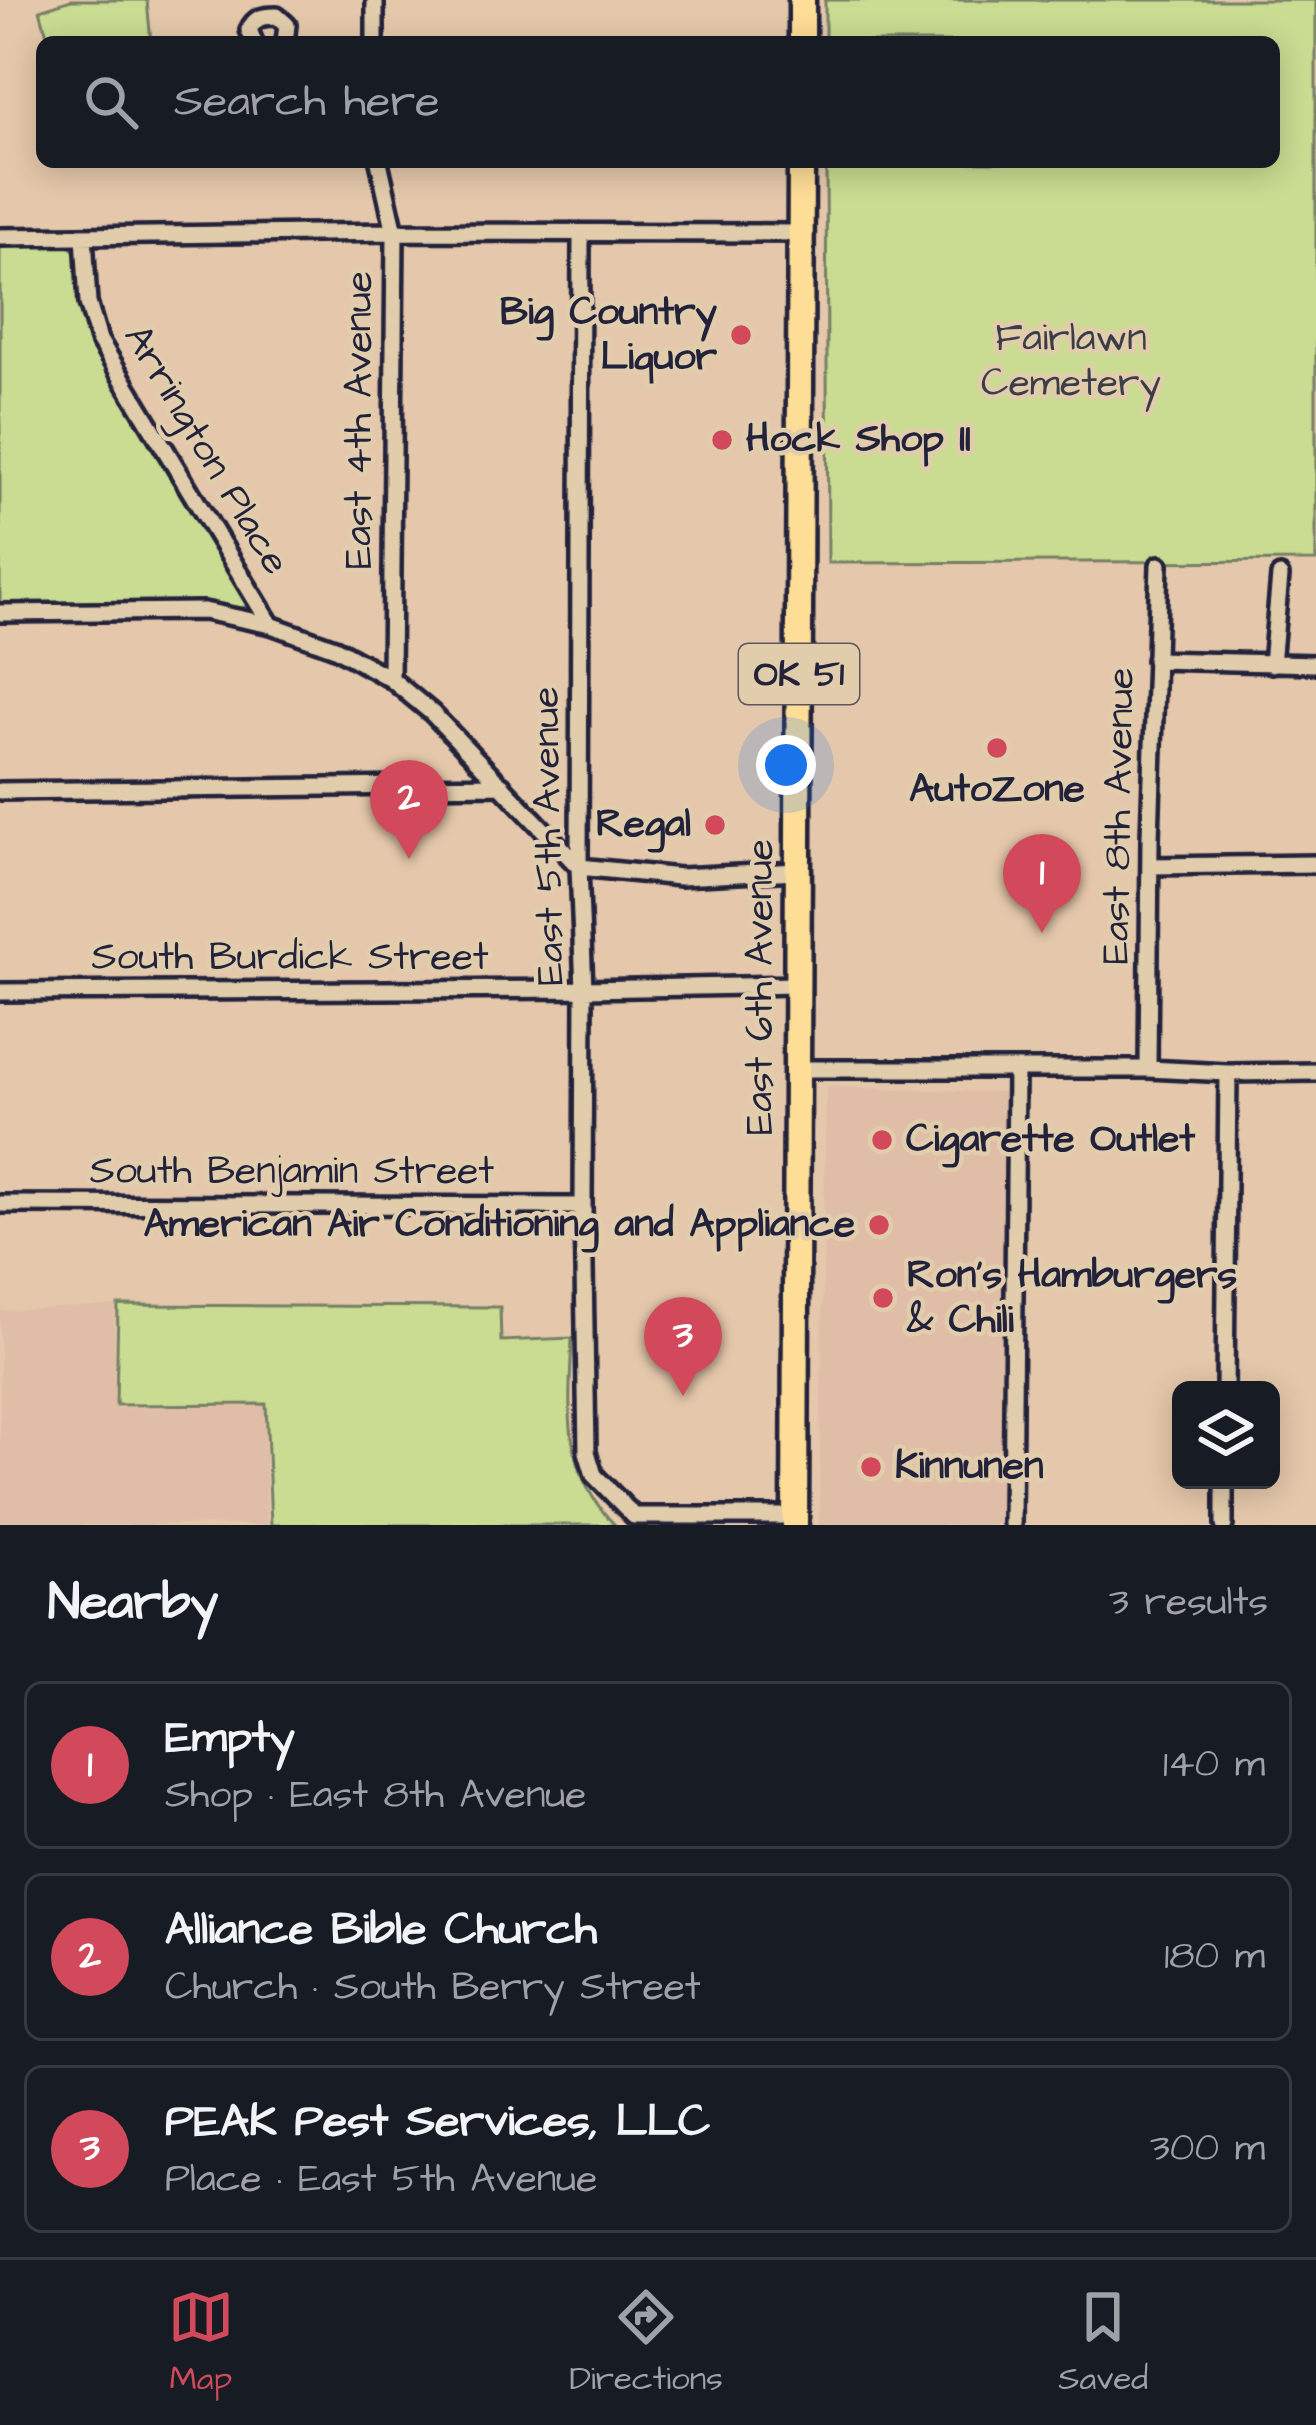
<!DOCTYPE html>
<html lang="en">
<head>
<meta charset="utf-8">
<style>
  :root { --surface:#171b24; --page:#20242c; --text:#f1f3f6; --muted:#9ea1a6; --line:#363941; --accent:#d1495b }
  body { margin:0; font-family:"Architects Daughter",sans-serif; background:var(--page); color:var(--text) }
  .controls { position:absolute; right:36px; bottom:36px; display:grid; overflow:hidden; border-radius:18px; box-shadow:0 6px 30px #0003 }
  .controls button { width:108px; height:108px; display:grid; place-items:center; padding:0; border:0; border-bottom:3px solid var(--line); background:var(--surface); color:var(--text); font:60px sans-serif }
  .you { position:absolute; left:786px; top:765px; width:42px; height:42px; margin:-30px; border:9px solid #fff; border-radius:50%; background:#1a73e8; box-shadow:0 0 0 18px #1a73e833 }
  .badge { display:grid; place-items:center; width:78px; height:78px; border-radius:50%; background:var(--accent); color:#fff; font-size:39px; font-weight:700 }
  .pin { position:absolute; translate:-50% -99px; filter:drop-shadow(0 3px 6px #0008) }
  .pin::after { content:''; position:absolute; top:63px; width:42px; height:36px; background:inherit; clip-path:polygon(0 0,100% 0,50% 100%) }
  .list { margin:0; padding:0; list-style:none }
  h2 { display:flex; justify-content:space-between; align-items:center; height:156px; margin:0; padding:0 48px; font-size:51px }
  h2 small { font-size:39px; font-weight:400; color:var(--muted) }
  .list li { display:grid; grid-template-columns:78px 1fr auto; gap:36px; align-items:center; box-sizing:border-box; height:168px; margin:0 24px 24px; padding:0 24px; border:3px solid var(--line); border-radius:18px }
  .list b { display:block; font-size:45px; white-space:nowrap }
  .list p { margin:0; font-size:39px; white-space:nowrap; color:var(--muted) }
  .list em { font-size:39px; font-style:normal; color:var(--muted) }
  .icon { flex:none; width:66px; height:66px; fill:none; stroke:currentColor; stroke-width:2; stroke-linecap:round; stroke-linejoin:round }
  .map { position:relative; flex:none; width:1316px; height:1525px; overflow:hidden }
  .search { position:absolute; background:var(--surface); box-shadow:0 6px 30px #0003; left:36px; right:36px; top:36px; height:132px; display:flex; align-items:center; gap:30px; box-sizing:border-box; padding:0 42px; border-radius:18px; color:var(--muted); font-size:45px }
  .sheet { height:732px; background:var(--surface) }
  nav { display:flex; justify-content:space-around; align-items:center; box-sizing:border-box; height:168px; border-top:3px solid var(--line); background:var(--surface); font-size:33px; color:var(--muted) }
  nav a { display:grid; justify-items:center; gap:6px }
  nav .on { color:var(--accent) }
  .map>svg:first-child { display:block }
</style>
</head>
<body>
<div class="map">
<svg width="1316" height="1525" viewBox="0 0 1316 1525">
  <rect width="100%" height="100%" fill="#e5c8ab"/>
  <filter id="ink" filterUnits="userSpaceOnUse"><feTurbulence type="fractalNoise" baseFrequency=".00833" numOctaves="2"/><feDisplacementMap in="SourceGraphic" scale="24" xChannelSelector="R" yChannelSelector="G"/><feConvolveMatrix kernelMatrix="1 2 1 2 8 2 1 2 1" color-interpolation-filters="sRGB"/></filter>
  <g filter="url(#ink)">
    <path fill="#e0bda7" d="M826 1087 1004 1092 1000 1525H819Z
      M115 1305 114 1408 264 1406 267 1525H0V1311Z"/>
    <path fill="#c9dc91" stroke="#767f66" stroke-width="3" d="M71 0H147L151 42H49L40 10Z
      M825 0H1316V561L828 563 826 162H1274V42H825Z
      M66 244 79 254 80 304 93 343 248 601 247 606 239 609 221 604 149 602 0 603V245Z
      M118 1305 500 1307 501 1341 572 1338C569 1409 561 1471 615 1525H271L266 1404 116 1405Z"/>
    <g fill="none" stroke-linecap="round" stroke-linejoin="round">
      <defs>
        <path id="minor" d="M375 0V42
          M254 42 249 30C255 17 263 16 277 16L287 25 285 42
          M379 162 395 232 391 679
          M581 233 579 867 584 989 583 1206 587 1452 594 1475 634 1516H795
          M84 236 88 303 99 340 271 625
          M0 237 395 232 801 233
          M0 613 204 611 271 625 335 648 391 679 432 713 579 867 680 877 798 871
          M1155 660 1316 664
          M1272 664 1280 576
          M0 791 502 785
          M1150 866 1316 864
          M0 992 584 989 797 985
          M797 1069H1148L1228 1073 1316 1072
          M1148 1069 1150 838 1159 565
          M0 1204 583 1206
          M1225 1390 1228 1073
          M1012 1525 1016 1070
          M1224 1525V1480"/>
        <path id="primary" d="M802 42V0
          M795 1525 801 162"/>
      </defs>
      <use href="#minor" stroke="#22223b" stroke-width="24"/>
      <use href="#primary" stroke="#22223b" stroke-width="33"/>
      <use href="#minor" stroke="#e1ccab" stroke-width="15"/>
      <use href="#primary" stroke="#fedd96" stroke-width="24"/>
    </g>
  </g>
  <g fill="#d1495b" stroke="#e1ccab" stroke-width="4.5">
    <circle cx="741" cy="335" r="12"/>
    <circle cx="722" cy="440" r="12"/>
    <circle cx="997" cy="748" r="12"/>
    <circle cx="715" cy="825" r="12"/>
    <circle cx="882" cy="1140" r="12"/>
    <circle cx="879" cy="1225" r="12"/>
    <circle cx="883" cy="1298" r="12"/>
    <circle cx="871" cy="1467" r="12"/>
  </g>
  <g text-anchor="middle" dominant-baseline="central" stroke-width="9" stroke-linejoin="round" paint-order="stroke">
    <rect fill="#e1ccab" stroke="#5b555d" stroke-width="3" x="739" y="644" width="120" height="60" rx="9"/>
    <g font-size="36" font-weight="bold" fill="#22223b">
      <text x="799" y="674">OK 51</text>
    </g>
    <g font-size="39" font-weight="bold" fill="#22223b" stroke="#e1ccab" text-anchor="start">
      <text x="717" y="313" text-anchor="end">Big Country<tspan x="717" dy="45">Liquor</tspan></text>
      <text x="746" y="440">Hock Shop II</text>
      <text x="997" y="790" text-anchor="middle">AutoZone</text>
      <text x="691" y="825" text-anchor="end">Regal</text>
      <text x="906" y="1140">Cigarette Outlet</text>
      <text x="855" y="1225" text-anchor="end">American Air Conditioning and Appliance</text>
      <text x="907" y="1276">Ron's Hamburgers<tspan x="907" dy="45">&amp; Chili</tspan></text>
      <text x="895" y="1467">Kinnunen</text>
    </g>
    <g font-size="39" fill="#3b3e48" stroke="#e1ccab">
      <text x="1071" y="339">Fairlawn<tspan x="1071" dy="45">Cemetery</tspan></text>
    </g>
    <g font-size="39" fill="#22223b" stroke="#e1ccab">
      <text transform="translate(360 420) rotate(-90)">East 4th Avenue</text>
      <text transform="translate(206 450) rotate(59)">Arrington Place</text>
      <text transform="translate(1119 816) rotate(-89)">East 8th Avenue</text>
      <text transform="translate(549 836) rotate(-91)">East 5th Avenue</text>
      <text x="290" y="958">South Burdick Street</text>
      <text transform="translate(761 987) rotate(-90)">East 6th Avenue</text>
      <text x="292" y="1172">South Benjamin Street</text>
    </g>
  </g>
</svg>
<div class="controls">
<button><svg class="icon" aria-label="layers" viewBox="0 0 24 24"><path d="M12 4l9 5-9 5-9-5zM3 14l9 5 9-5"/></svg></button>
</div>
<div class="you"></div>
<div class="pin badge" style="left:1042px;top:933px">1</div>
<div class="pin badge" style="left:409px;top:859px">2</div>
<div class="pin badge" style="left:683px;top:1396px">3</div>
<div class="search"><svg class="icon" aria-label="search" viewBox="0 0 24 24"><circle cx="10" cy="10" r="6"/><path d="M15 15l6 6"/></svg>Search here</div>
</div>
<section class="sheet">
<h2>Nearby<small>3 results</small></h2>
<ul class="list">
<li><span class="badge">1</span><div><b>Empty</b><p>Shop · East 8th Avenue</p></div><em>140 m</em></li>
<li><span class="badge">2</span><div><b>Alliance Bible Church</b><p>Church · South Berry Street</p></div><em>180 m</em></li>
<li><span class="badge">3</span><div><b>PEAK Pest Services, LLC</b><p>Place · East 5th Avenue</p></div><em>300 m</em></li>
</ul>
</section>
<nav>
<a class="on"><svg class="icon" aria-label="map" viewBox="0 0 24 24"><path d="M3 6l6-2 6 2 6-2v14l-6 2-6-2-6 2zM9 4v14M15 6v14"/></svg>Map</a>
<a><svg class="icon" aria-label="directions" viewBox="0 0 24 24"><path d="M12 3l9 9-9 9-9-9zM9 14v-3h6M13 9l2 2-2 2"/></svg>Directions</a>
<a><svg class="icon" aria-label="saved" viewBox="0 0 24 24"><path d="M7 4h10v16l-5-4-5 4z"/></svg>Saved</a>
</nav>
</body>
</html>
